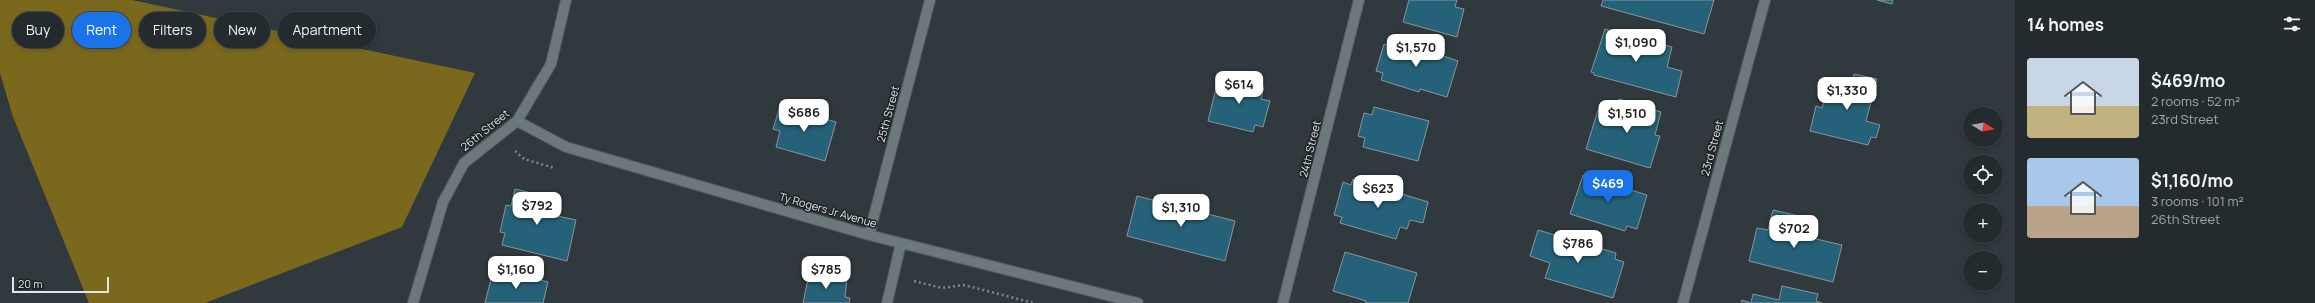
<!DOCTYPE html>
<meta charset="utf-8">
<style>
:root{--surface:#242b2e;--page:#2c3336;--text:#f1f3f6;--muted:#a3a7aa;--line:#41474a;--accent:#1a73e8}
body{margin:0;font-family:Manrope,sans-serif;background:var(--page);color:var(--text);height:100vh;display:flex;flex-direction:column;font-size:15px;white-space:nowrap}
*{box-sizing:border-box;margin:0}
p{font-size:13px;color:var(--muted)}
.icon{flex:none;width:22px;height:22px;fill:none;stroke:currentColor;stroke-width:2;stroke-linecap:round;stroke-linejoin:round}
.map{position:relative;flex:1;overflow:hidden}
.drawer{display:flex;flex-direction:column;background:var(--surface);width:300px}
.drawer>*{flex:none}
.banner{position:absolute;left:12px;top:12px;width:380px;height:36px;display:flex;gap:8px}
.needle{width:26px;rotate:101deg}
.tools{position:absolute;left:1963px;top:107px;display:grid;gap:8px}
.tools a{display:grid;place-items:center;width:40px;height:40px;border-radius:50%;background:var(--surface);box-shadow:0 2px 6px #0003,0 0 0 1px var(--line);font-size:20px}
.scale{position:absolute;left:12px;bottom:10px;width:97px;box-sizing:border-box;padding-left:4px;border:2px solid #e1e7e9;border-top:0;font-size:11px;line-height:14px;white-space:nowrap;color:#e1e7e9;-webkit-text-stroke:3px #1c2022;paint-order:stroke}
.price{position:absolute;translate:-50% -34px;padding:0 9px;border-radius:8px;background:#fff;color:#222;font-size:13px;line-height:26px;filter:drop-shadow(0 1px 2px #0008)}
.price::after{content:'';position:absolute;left:50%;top:24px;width:12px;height:9px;margin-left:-6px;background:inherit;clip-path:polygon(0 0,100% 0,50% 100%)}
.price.current{background:var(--accent);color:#fff}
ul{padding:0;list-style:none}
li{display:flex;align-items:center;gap:12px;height:100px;padding:0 12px}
li span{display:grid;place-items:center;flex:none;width:112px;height:80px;border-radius:4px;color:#555}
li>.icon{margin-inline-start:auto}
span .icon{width:48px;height:48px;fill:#fffc;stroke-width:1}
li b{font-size:17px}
h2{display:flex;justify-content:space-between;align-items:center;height:48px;padding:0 12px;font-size:17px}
.tag{padding:0 14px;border-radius:18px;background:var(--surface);box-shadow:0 2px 6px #0003,0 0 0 1px var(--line);font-size:14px;line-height:36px}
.tag.current{background:var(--accent);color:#fff}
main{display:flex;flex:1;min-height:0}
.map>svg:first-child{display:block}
.forest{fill:#7a691d}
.building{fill:#256279;stroke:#8a959a}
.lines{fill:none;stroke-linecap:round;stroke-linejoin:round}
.minor-casing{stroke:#50585b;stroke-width:12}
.path{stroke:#7f8689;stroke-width:2.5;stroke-dasharray:2 3;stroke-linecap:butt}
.minor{stroke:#6d787d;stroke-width:10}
.labels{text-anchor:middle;stroke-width:3;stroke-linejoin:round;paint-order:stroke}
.street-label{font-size:11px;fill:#e1e7e9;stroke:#1c2022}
</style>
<main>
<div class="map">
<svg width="2015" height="303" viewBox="0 0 2015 303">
<rect width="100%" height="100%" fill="#30393d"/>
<!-- forest -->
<path class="forest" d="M0 0H132L475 73 402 227 205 303H89L13 117 0 73Z"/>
<!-- building -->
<path class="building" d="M1409 0H1457L1455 7 1464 9 1457 37 1403 22Z
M1603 0H1714L1704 34 1601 6Z
M1877 0H1893L1892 4Z
M1605 29 1672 47 1667 67 1682 71 1676 97 1594 75V73L1591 72Z
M1393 39 1458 61 1447 97 1420 89 1419 92 1381 80 1383 73 1376 71 1384 44 1391 47Z
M1854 74 1877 79 1866 121 1880 125 1876 138 1871 137 1868 145 1810 131 1816 106 1822 108 1830 78 1852 84Z
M1219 76 1264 87 1261 99 1270 101 1263 127 1255 125 1253 132 1208 121Z
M1619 99 1661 112 1655 135 1660 136 1650 168 1586 149 1598 110 1614 115Z
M780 106 836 122 825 161 776 147 780 131 773 129Z
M1374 107 1429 121 1418 161 1363 147 1365 138 1358 136 1364 113 1372 115Z
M1583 175 1647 195 1637 229 1627 226 1625 231 1570 214Z
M1353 179 1428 202 1423 223 1410 220 1407 229 1400 227 1396 239 1340 223 1342 217 1334 215 1343 182 1351 185Z
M515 189 556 199 553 215 576 220 567 261 502 245 505 233 500 232 506 205 511 206Z
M1137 196 1235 221 1225 261 1127 236Z
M1773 210 1803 217 1799 235 1842 245 1833 282 1749 261 1757 228 1768 230Z
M1538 230 1616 253 1615 259 1624 262 1613 298 1545 278 1550 263 1530 256Z
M1345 252 1417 273 1408 303H1365L1366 301 1333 291Z
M505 271 548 282 543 303H485L492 275 503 278Z
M814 271 847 279 845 297 850 298 849 303H803L808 279 813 280Z
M1782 286 1818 294 1816 301 1822 303H1741L1742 300 1751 303 1753 294 1779 300Z"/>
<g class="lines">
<!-- minor casing -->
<g class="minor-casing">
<path id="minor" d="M517 121 566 147 869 235 1138 303
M869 235 930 0
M413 303 443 202 464 163 517 121 551 64 566 0
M887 303 901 243
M1283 303 1359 0
M1683 303 1765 0"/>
</g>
<!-- path -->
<path class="path" d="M515 151 524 159 554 168
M914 281 942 288 964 285 1034 303"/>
<!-- minor -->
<use href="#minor" class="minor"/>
</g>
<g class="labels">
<!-- street labels -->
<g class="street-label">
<text transform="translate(888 114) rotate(-75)" y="4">25th Street</text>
<text transform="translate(485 130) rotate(-39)" y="4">26th Street</text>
<text transform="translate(1712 148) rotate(-75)" y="4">23rd Street</text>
<text transform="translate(1310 149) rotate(-76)" y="4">24th Street</text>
<text transform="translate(828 210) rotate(16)" y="4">Ty Rogers Jr Avenue</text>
</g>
</g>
</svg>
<div class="tools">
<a><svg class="needle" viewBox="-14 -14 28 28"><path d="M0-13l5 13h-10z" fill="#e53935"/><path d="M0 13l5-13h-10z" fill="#a3a7aa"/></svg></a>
<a><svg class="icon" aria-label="locate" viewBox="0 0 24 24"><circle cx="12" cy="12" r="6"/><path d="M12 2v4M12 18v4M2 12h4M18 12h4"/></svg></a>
<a>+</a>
<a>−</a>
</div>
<div class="scale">20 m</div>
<b class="price" style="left:1636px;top:63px">$1,090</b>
<b class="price" style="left:1416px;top:68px">$1,570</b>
<b class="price" style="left:1239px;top:105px">$614</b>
<b class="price" style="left:1847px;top:111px">$1,330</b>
<b class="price" style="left:804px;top:133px">$686</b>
<b class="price" style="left:1627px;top:134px">$1,510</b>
<b class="price current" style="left:1608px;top:204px">$469</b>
<b class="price" style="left:1378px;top:209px">$623</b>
<b class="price" style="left:537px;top:226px">$792</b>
<b class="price" style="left:1181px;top:228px">$1,310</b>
<b class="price" style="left:1794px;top:249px">$702</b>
<b class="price" style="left:1578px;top:264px">$786</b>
<b class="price" style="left:516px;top:290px">$1,160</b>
<b class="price" style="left:826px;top:290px">$785</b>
<div class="banner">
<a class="tag">Buy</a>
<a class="tag current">Rent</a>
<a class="tag">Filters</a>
<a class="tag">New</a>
<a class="tag">Apartment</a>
</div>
</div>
<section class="drawer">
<h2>14 homes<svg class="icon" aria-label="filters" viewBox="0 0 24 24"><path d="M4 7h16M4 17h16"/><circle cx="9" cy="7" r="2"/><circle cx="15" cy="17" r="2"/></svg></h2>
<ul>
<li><span style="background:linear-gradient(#c9d6e8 60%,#c2b280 0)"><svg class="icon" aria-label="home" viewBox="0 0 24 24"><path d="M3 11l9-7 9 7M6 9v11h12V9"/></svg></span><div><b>$469/mo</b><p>2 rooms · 52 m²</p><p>23rd Street</p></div></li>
<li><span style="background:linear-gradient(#a9c7e8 60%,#b9a48a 0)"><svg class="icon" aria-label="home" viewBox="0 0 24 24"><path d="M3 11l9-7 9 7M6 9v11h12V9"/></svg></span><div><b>$1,160/mo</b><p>3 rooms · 101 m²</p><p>26th Street</p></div></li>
</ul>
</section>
</main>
